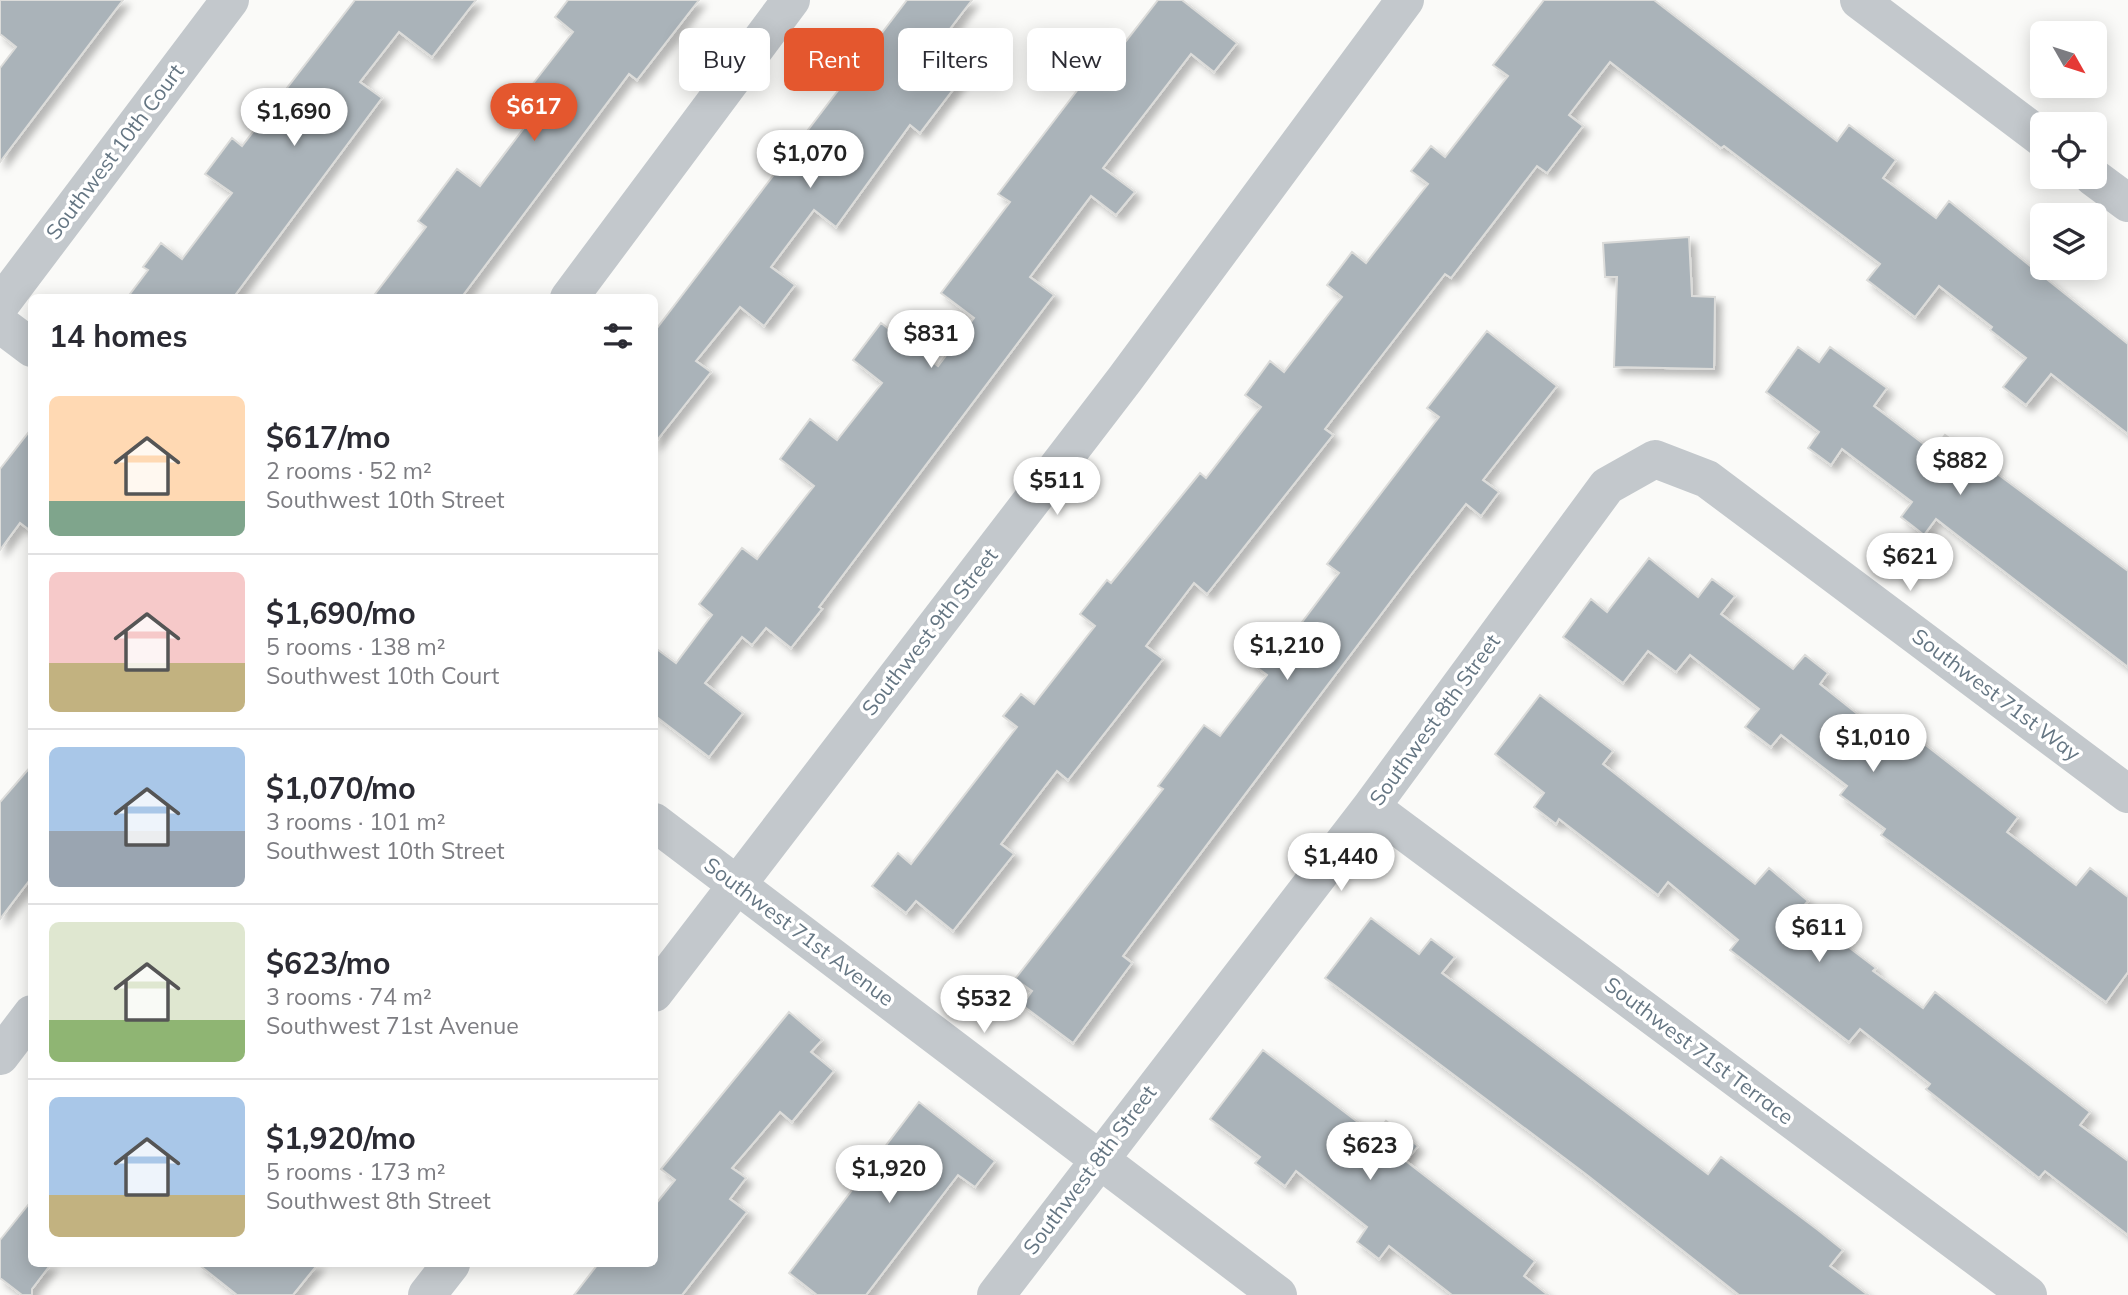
<!DOCTYPE html>
<meta charset="utf-8">
<style>
:root{--surface:#fff;--page:#f7f7f7;--text:#2b2b33;--muted:#7c7c81;--line:#e1e1e2;--accent:#e4572e}
body{margin:0;font-family:Mulish,sans-serif;background:var(--page);color:var(--text);height:100vh;display:flex;flex-direction:column;font-size:26px;white-space:nowrap}
*{box-sizing:border-box;margin:0}
p{font-size:23px;color:var(--muted)}
.icon{flex:none;width:38px;height:38px;fill:none;stroke:currentColor;stroke-width:2;stroke-linecap:round;stroke-linejoin:round}
.map{position:relative;flex:1;overflow:hidden}
.sheet{position:absolute;left:28px;top:294px;width:630px;height:973px;display:flex;flex-direction:column;background:var(--surface);border-radius:10px;box-shadow:0 4px 18px #0003}
.sheet>*{flex:none}
.banner{position:absolute;left:679px;top:28px;width:665px;height:63px;display:flex;gap:14px}
.needle{width:46px;rotate:129deg}
.buttons{position:absolute;left:2030px;top:21px;display:grid;gap:14px}
.buttons a{display:grid;place-items:center;width:77px;height:77px;border-radius:10px;background:var(--surface);box-shadow:0 4px 18px #0003;font-size:35px}
.price{position:absolute;translate:-50% -60px;padding:0 16px;border-radius:24px;background:#fff;color:#222;font-size:23px;line-height:46px;filter:drop-shadow(0 2px 4px #0008)}
.price::after{content:'';position:absolute;left:50%;top:42px;width:21px;height:16px;margin-left:-10px;background:inherit;clip-path:polygon(0 0,100% 0,50% 100%)}
.price.current{background:var(--accent);color:#fff}
ul{padding:0;list-style:none}
li{display:flex;align-items:center;gap:21px;height:175px;padding:0 21px}
li+li{border-top:2px solid var(--line)}
li span{display:grid;place-items:center;flex:none;width:196px;height:140px;border-radius:10px;color:#555}
li>.icon{margin-inline-start:auto}
span .icon{width:84px;height:84px;fill:#fffc;stroke-width:1}
li b{font-size:30px}
h2{display:flex;justify-content:space-between;align-items:center;height:84px;padding:0 21px;font-size:30px}
.chip{padding:0 24px;border-radius:10px;background:var(--surface);box-shadow:0 4px 18px #0003;font-size:24px;line-height:63px}
.chip.current{background:var(--accent);color:#fff}
.map>svg:first-child{display:block}
.building{fill:#aab3b9;stroke:#dcdcda;stroke-width:2;filter:url(#shadow)}
.lines{fill:none;stroke-linecap:round;stroke-linejoin:round}
.minor{stroke:#c3c8cc;stroke-width:38}
.tertiary{stroke:#c3c8cc;stroke-width:38}
.labels{text-anchor:middle;stroke-width:7;stroke-linejoin:round;paint-order:stroke}
.street-label{font-size:21px;fill:#657683;stroke:#fff}
</style>
<div class="map">
<svg width="2128" height="1295" viewBox="0 0 2128 1295">
<defs>
<filter id="shadow"><feDropShadow dx="6" dy="6" stdDeviation="3.5" flood-color="#0004"/></filter>
</defs>
<rect width="100%" height="100%" fill="#fafaf8"/>
<!-- building -->
<path class="building" d="M0 0H123L0 162V68L16 47 0 34Z
M355 0H476L432 57 399 32 360 82 382 98 233 298H127L148 270 143 267 161 243 182 259 232 193 205 174 232 138 242 146Z
M568 0H699L637 80 629 74 461 298H372L426 227 418 221 457 169 480 186 527 124 511 112 573 32 555 17Z
M907 0H972L940 42 971 66 920 133 910 125 836 227 814 210 771 267 795 285 764 326 740 307 696 361 711 372 654 444V332Z
M1158 0H1182L1237 43 1214 72 1191 54 1103 168 1135 192 1116 215 1091 196 1030 277 1054 295 819 607 822 609 791 648 766 628 752 645 742 637 705 683 743 713 709 757 654 715V647L676 663 712 615 699 604 742 548 757 559 814 486 780 459 810 419 837 440 882 383 853 360 881 323 938 366 974 318 941 293 1010 202 998 194 1079 88 1056 70 1075 45 1105 68Z
M1544 0H1654L1837 141 1849 125 1896 160 1883 178 1936 218 1949 201 2128 344V434L2051 374 2026 405 2003 387 2026 358 1990 330 1992 327 1939 286 1915 317 1867 280 1880 264 1724 146 1721 148 1610 62 1569 115 1583 126 1547 173 1537 166 1451 278 1445 274 1325 429 1333 435 1207 594 1194 583 1146 646 1163 659 1068 780 1057 771 1001 844 1014 854 953 931 916 901 906 913 872 886 898 853 911 864 1017 727 1003 716 1021 694 1034 704 1095 626 1080 614 1107 580 1111 583 1200 473 1206 478 1261 407 1245 395 1270 361 1284 372 1342 297 1327 285 1352 252 1366 263 1428 184 1411 171 1431 146 1445 157 1508 76 1493 65Z
M1689 237 1692 296 1715 297 1714 369 1614 367 1617 277H1605L1603 243Z
M1487 331 1557 386 1483 480 1499 492 1481 516 1466 504 1410 576 1123 956 1132 963 1073 1043 1022 1005 1032 991 1015 979 1163 789 1158 786 1204 725 1220 736 1267 675 1251 663 1278 629 1290 638 1339 573 1327 564 1439 417 1427 408Z
M1798 347 1819 362 1830 347 1887 388 1874 406 1933 451 1945 435 2128 571V667L1936 519 1924 535 1901 517 1912 502 1842 449 1831 465 1808 448 1819 432 1766 392Z
M32 428V532L20 523 0 550V469Z
M1649 558 1698 597 1712 579 1735 596 1721 614 1793 669 1805 655 1828 673 1820 684 1889 739 1900 725 2018 817 2007 832 2076 885 2090 868 2128 897V972L2106 1002 1881 835 1885 829 1840 795 1847 786 1781 735 1771 747 1745 727 1759 709 1690 655 1676 672 1648 651 1623 683 1563 637 1591 599 1607 612Z
M1540 695 1613 751 1603 764 1755 884 1769 868 1808 901 1800 910 1876 968 1873 971 1923 1008 1935 992 2090 1112 2080 1125 2128 1161V1235L2045 1171 2039 1178 1926 1089 1930 1084 1860 1029 1849 1042 1730 950 1738 940 1668 882 1658 895 1559 819 1556 824 1534 807 1544 793 1495 754Z
M32 765V877L0 919V802Z
M1371 918 1419 954 1431 939 1455 957 1442 973 1708 1174 1721 1157 1818 1230 1843 1250 1830 1266 1868 1295H1739L1587 1175 1325 978Z
M789 1012 822 1040 811 1052 834 1071 792 1122 780 1112 732 1168 746 1178 730 1199 747 1212 682 1295H574L598 1264H654V1206L675 1180 661 1169Z
M1263 1050 1375 1135 1386 1121 1418 1146 1406 1161 1535 1261 1524 1276 1548 1295H1452L1389 1246 1379 1259 1357 1242 1367 1227 1296 1171 1285 1186 1255 1163 1260 1157 1210 1119Z
M919 1102 995 1161 975 1187 958 1175 866 1295H817L789 1273Z
M32 1200V1264H51L32 1289V1295H22L0 1278V1240Z
M198 1264H318L293 1295H237Z"/>
<g class="lines">
<!-- minor -->
<path class="minor" d="M569 298 791 0
M0 305 230 0
M0 324 32 348
M1371 807 2028 1295
M654 822 1278 1295
M654 993 1125 379 1405 0
M0 1056 32 1014
M427 1295 451 1264
M996 1295 1371 807 1607 486 1655 459 1707 479 2128 794"/>
<!-- tertiary -->
<path class="tertiary" d="M1859 0 2042 138
M2093 177 2128 203"/>
</g>
<g class="labels">
<!-- street labels -->
<g class="street-label">
<text transform="translate(115 152) rotate(-53)" y="7">Southwest 10th Court</text>
<text transform="translate(930 632) rotate(-52)" y="7">Southwest 9th Street</text>
<text transform="translate(1996 695) rotate(37)" y="7">Southwest 71st Way</text>
<text transform="translate(1435 720) rotate(-54)" y="7">Southwest 8th Street</text>
<text transform="translate(799 932) rotate(37)" y="7">Southwest 71st Avenue</text>
<text transform="translate(1699 1051) rotate(37)" y="7">Southwest 71st Terrace</text>
<text transform="translate(1090 1170) rotate(-53)" y="7">Southwest 8th Street</text>
</g>
</g>
</svg>
<div class="buttons">
<a><svg class="needle" viewBox="-14 -14 28 28"><path d="M0-13l5 13h-10z" fill="#e53935"/><path d="M0 13l5-13h-10z" fill="#7c7c81"/></svg></a>
<a><svg class="icon" aria-label="locate" viewBox="0 0 24 24"><circle cx="12" cy="12" r="6"/><path d="M12 2v4M12 18v4M2 12h4M18 12h4"/></svg></a>
<a><svg class="icon" aria-label="layers" viewBox="0 0 24 24"><path d="M12 4l9 5-9 5-9-5zM3 14l9 5 9-5"/></svg></a>
</div>
<b class="price current" style="left:534px;top:143px">$617</b>
<b class="price" style="left:294px;top:148px">$1,690</b>
<b class="price" style="left:810px;top:190px">$1,070</b>
<b class="price" style="left:931px;top:370px">$831</b>
<b class="price" style="left:1960px;top:497px">$882</b>
<b class="price" style="left:1057px;top:517px">$511</b>
<b class="price" style="left:1910px;top:593px">$621</b>
<b class="price" style="left:1287px;top:682px">$1,210</b>
<b class="price" style="left:1873px;top:774px">$1,010</b>
<b class="price" style="left:1341px;top:893px">$1,440</b>
<b class="price" style="left:1819px;top:964px">$611</b>
<b class="price" style="left:984px;top:1035px">$532</b>
<b class="price" style="left:1370px;top:1182px">$623</b>
<b class="price" style="left:889px;top:1205px">$1,920</b>
<div class="banner">
<a class="chip">Buy</a>
<a class="chip current">Rent</a>
<a class="chip">Filters</a>
<a class="chip">New</a>
</div>
<section class="sheet">
<h2>14 homes<svg class="icon" aria-label="filters" viewBox="0 0 24 24"><path d="M4 7h16M4 17h16"/><circle cx="9" cy="7" r="2"/><circle cx="15" cy="17" r="2"/></svg></h2>
<ul>
<li><span style="background:linear-gradient(#ffd9b3 75%,#7fa58c 0)"><svg class="icon" aria-label="home" viewBox="0 0 24 24"><path d="M3 11l9-7 9 7M6 9v11h12V9"/></svg></span><div><b>$617/mo</b><p>2 rooms · 52 m²</p><p>Southwest 10th Street</p></div></li>
<li><span style="background:linear-gradient(#f6c9c9 65%,#c2b280 0)"><svg class="icon" aria-label="home" viewBox="0 0 24 24"><path d="M3 11l9-7 9 7M6 9v11h12V9"/></svg></span><div><b>$1,690/mo</b><p>5 rooms · 138 m²</p><p>Southwest 10th Court</p></div></li>
<li><span style="background:linear-gradient(#a9c7e8 60%,#9aa5b1 0)"><svg class="icon" aria-label="home" viewBox="0 0 24 24"><path d="M3 11l9-7 9 7M6 9v11h12V9"/></svg></span><div><b>$1,070/mo</b><p>3 rooms · 101 m²</p><p>Southwest 10th Street</p></div></li>
<li><span style="background:linear-gradient(#dfe7d0 70%,#8fb573 0)"><svg class="icon" aria-label="home" viewBox="0 0 24 24"><path d="M3 11l9-7 9 7M6 9v11h12V9"/></svg></span><div><b>$623/mo</b><p>3 rooms · 74 m²</p><p>Southwest 71st Avenue</p></div></li>
<li><span style="background:linear-gradient(#a9c7e8 70%,#c2b280 0)"><svg class="icon" aria-label="home" viewBox="0 0 24 24"><path d="M3 11l9-7 9 7M6 9v11h12V9"/></svg></span><div><b>$1,920/mo</b><p>5 rooms · 173 m²</p><p>Southwest 8th Street</p></div></li>
</ul>
</section>
</div>
